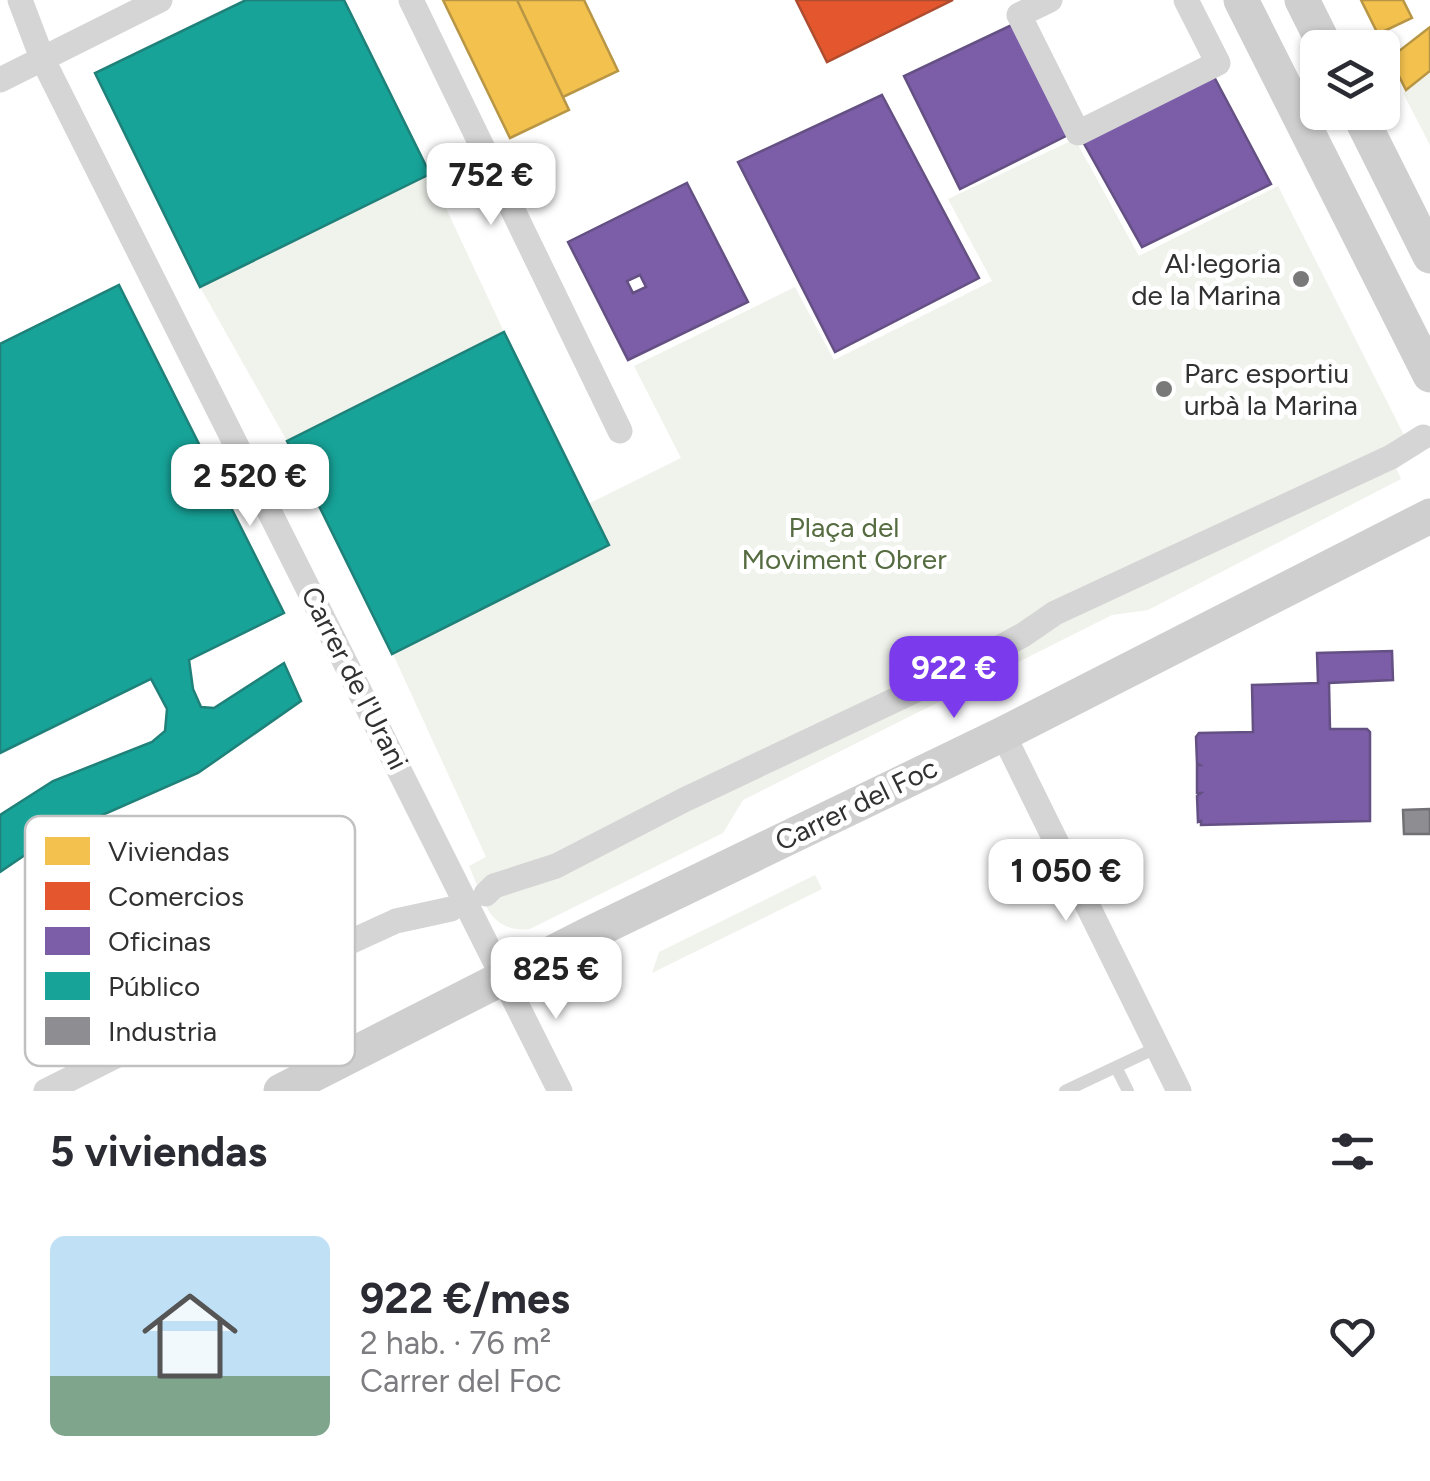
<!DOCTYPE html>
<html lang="es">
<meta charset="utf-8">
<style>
:root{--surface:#fff;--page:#f7f7f7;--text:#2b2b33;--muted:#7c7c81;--accent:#7c3aed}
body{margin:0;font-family:Figtree,sans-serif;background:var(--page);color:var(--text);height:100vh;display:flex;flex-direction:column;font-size:38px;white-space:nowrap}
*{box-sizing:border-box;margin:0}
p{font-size:32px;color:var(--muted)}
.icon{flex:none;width:55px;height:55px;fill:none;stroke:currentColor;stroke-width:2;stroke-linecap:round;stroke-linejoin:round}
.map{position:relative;height:1091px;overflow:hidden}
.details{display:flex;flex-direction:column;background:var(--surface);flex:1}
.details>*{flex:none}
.buttons{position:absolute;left:1300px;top:30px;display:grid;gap:20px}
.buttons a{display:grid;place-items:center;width:100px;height:100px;border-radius:15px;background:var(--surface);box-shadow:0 2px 8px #0004;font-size:50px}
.price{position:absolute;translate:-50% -85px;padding:0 22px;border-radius:20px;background:#fff;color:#222;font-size:32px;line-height:65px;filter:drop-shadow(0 2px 5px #0008)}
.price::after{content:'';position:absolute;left:50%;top:60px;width:30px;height:22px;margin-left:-15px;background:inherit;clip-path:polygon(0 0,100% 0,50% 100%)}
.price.current{background:var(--accent);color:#fff}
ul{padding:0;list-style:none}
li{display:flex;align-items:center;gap:30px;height:250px;padding:0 50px}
li span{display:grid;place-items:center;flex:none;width:280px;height:200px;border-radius:15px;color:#555}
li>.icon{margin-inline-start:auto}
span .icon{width:120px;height:120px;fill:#fffc;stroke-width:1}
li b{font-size:42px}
h2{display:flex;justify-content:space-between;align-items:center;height:120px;padding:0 50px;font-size:42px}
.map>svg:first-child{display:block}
.green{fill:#f0f3ec}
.homes{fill:#f2c14e;stroke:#b89645;stroke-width:2.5}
.shops{fill:#e4572e;stroke:#ae4c2f;stroke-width:2.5}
.offices{fill:#7b5ea7;stroke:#655084;stroke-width:2.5;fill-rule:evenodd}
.public{fill:#17a398;stroke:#1f8179;stroke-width:2.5}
.industry{fill:#8d8d92;stroke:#717175;stroke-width:2.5}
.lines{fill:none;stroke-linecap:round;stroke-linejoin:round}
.lane{stroke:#d5d5d5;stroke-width:12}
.street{stroke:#d5d5d5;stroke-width:25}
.secondary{stroke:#cfcfcf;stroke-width:35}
.poi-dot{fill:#797979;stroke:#fff;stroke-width:4}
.labels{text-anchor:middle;stroke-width:10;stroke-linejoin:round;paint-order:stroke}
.poi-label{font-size:28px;fill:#313131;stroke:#fff;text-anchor:end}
.park-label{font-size:28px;fill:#556b40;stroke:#fff}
.street-label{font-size:28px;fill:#313131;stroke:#fff}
.key{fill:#fff;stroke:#c1c1c1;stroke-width:2.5}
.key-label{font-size:28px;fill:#313131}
</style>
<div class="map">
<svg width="1430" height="1091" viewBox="0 0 1430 1091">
<rect width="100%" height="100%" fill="#fff"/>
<!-- green -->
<path class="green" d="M1430 73V145L1403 93Z
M1075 139 1139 256 1278 186 1406 439 1388 450 1401 479 1148 610 1112 615 743 800 723 833 530 929C487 933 484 899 469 866L486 857 392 652 609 545 590 503 681 458 634 366 795 287 834 360 992 281 948 199Z
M430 174 504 332 287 441 200 287Z
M815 875 822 889 652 973 659 952Z"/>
<!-- homes -->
<path class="homes" d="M443 0H517L569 110 510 138Z
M517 0H584L618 71 563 97Z
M1361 0H1403L1412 18 1378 34Z
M1430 27V71L1406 90 1390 58Z"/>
<!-- shops -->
<path class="shops" d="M796 0H953L827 62Z"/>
<!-- offices -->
<path class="offices" d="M1016 23 1070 134 960 189 904 76Z
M1211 71 1271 184 1142 247 1082 140Z
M882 95 979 278 835 352 738 162Z
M687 183 748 302 628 360 568 242ZM640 275 646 287 633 293 627 281Z
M1392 651 1393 680 1329 683 1330 729H1367L1370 732V821L1201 825V821L1198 822 1197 796 1201 793H1197V765H1200L1197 763 1196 737 1199 733 1253 732 1252 685 1318 683 1317 653Z"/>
<!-- public -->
<path class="public" d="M246 0H344L430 174 200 287 95 73Z
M119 285 284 613 189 660 193 689 201 707 214 708 284 663 301 701 198 773 50 838 0 872V815L53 781 152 742 165 731 167 709 151 679 0 753V344Z
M504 332 609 545 392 654 287 441Z"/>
<!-- industry -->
<path class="industry" d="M1430 809V834H1404L1403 810Z"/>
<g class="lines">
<!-- lane -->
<path class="lane" d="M1116 1067 1128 1091
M1065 1091 1158 1047"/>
<!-- street -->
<path class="street" d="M20 0 42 58 560 1091
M411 0 620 431
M1050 0 1019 15 1078 133 1218 63 1186 0
M0 80 160 0
M1003 734 1179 1091
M486 894 494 886 556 866 684 800 952 673 1023 635 1055 613 1391 457 1423 437
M46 1091 267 980 396 921 451 909"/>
<!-- secondary -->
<path class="secondary" d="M1241 0 1430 375
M1302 0 1326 48
M1358 112 1430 256
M281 1091 589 934 1003 734 1430 516"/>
</g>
<!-- markers -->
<g class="poi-dot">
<circle cx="1301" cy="279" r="10"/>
<circle cx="1164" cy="389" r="10"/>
</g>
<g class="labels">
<!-- poi labels -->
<g class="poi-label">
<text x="1281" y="273">Al·legoria<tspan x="1281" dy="32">de la Marina</tspan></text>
<text x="1184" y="383" text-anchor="start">Parc esportiu<tspan x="1184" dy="32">urbà la Marina</tspan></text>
</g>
<!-- park labels -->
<g class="park-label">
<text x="844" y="537">Plaça del<tspan x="844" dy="32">Moviment Obrer</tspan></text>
</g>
<!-- street labels -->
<g class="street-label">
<text transform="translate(355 678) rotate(63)" y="10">Carrer de l'Urani</text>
<text transform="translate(856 804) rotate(-26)" y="10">Carrer del Foc</text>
</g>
</g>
<!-- legend -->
<rect x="25" y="816" width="330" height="250" rx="15" class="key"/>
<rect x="45" y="837" width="45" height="28" fill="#f2c14e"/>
<rect x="45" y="882" width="45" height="28" fill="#e4572e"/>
<rect x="45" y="927" width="45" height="28" fill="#7b5ea7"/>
<rect x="45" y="972" width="45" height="28" fill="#17a398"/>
<rect x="45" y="1017" width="45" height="28" fill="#8d8d92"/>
<g class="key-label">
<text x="108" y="861">Viviendas</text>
<text x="108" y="906">Comercios</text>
<text x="108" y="951">Oficinas</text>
<text x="108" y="996">Público</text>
<text x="108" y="1041">Industria</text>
</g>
</svg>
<div class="buttons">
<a><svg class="icon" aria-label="layers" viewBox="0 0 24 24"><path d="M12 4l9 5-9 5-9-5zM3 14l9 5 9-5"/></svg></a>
</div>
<b class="price" style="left:491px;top:228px">752 €</b>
<b class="price" style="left:250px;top:529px">2 520 €</b>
<b class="price current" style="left:954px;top:721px">922 €</b>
<b class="price" style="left:1066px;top:924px">1 050 €</b>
<b class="price" style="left:556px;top:1022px">825 €</b>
</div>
<section class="details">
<h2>5 viviendas<svg class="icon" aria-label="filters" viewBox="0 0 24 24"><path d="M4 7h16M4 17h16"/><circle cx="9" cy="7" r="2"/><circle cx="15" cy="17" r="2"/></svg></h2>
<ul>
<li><span style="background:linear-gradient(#bfe0f5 70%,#7fa58c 0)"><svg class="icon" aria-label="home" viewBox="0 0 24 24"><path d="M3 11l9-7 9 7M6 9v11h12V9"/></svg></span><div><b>922 €/mes</b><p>2 hab. · 76 m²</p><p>Carrer del Foc</p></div><svg class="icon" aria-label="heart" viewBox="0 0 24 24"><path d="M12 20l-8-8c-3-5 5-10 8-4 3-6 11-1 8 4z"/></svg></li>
</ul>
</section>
